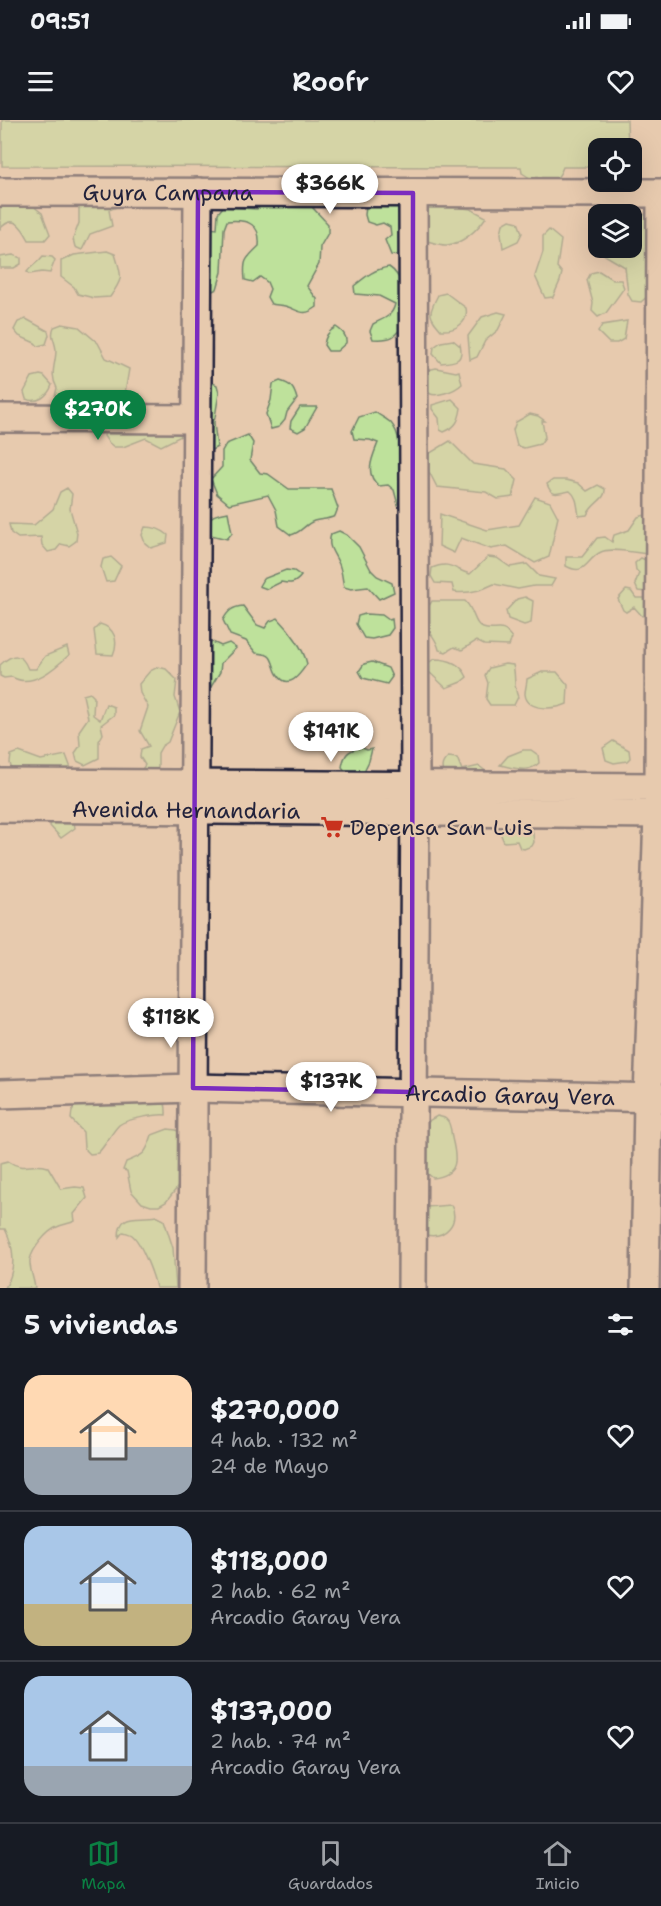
<!DOCTYPE html>
<html lang="es">
<meta charset="utf-8">
<style>
:root{--surface:#171b24;--page:#242831;--text:#f1f3f6;--muted:#9ea1a6;--line:#363941;--accent:#0b8043}
body{margin:0;font-family:"Shantell Sans",sans-serif;background:var(--page);color:var(--text);height:100vh;display:flex;flex-direction:column;font-size:22px;white-space:nowrap}
*{box-sizing:border-box;margin:0}
p{font-size:20px;color:var(--muted)}
.icon{flex:none;width:33px;height:33px;fill:none;stroke:currentColor;stroke-width:2;stroke-linecap:round;stroke-linejoin:round}
.map{position:relative;height:1168px;overflow:hidden}
.side{display:flex;flex-direction:column;background:var(--surface);flex:1}
.side>*{flex:none}
.buttons{position:absolute;left:588px;top:18px;display:grid;gap:12px}
.buttons a{display:grid;place-items:center;width:54px;height:54px;border-radius:12px;background:var(--surface);box-shadow:0 6px 24px #0002;font-size:30px}
.price{position:absolute;translate:-50% -51px;padding:0 14px;border-radius:21px;background:#fff;color:#222;font-size:20px;line-height:39px;filter:drop-shadow(0 2px 3px #0008)}
.price::after{content:'';position:absolute;left:50%;top:36px;width:18px;height:14px;margin-left:-9px;background:inherit;clip-path:polygon(0 0,100% 0,50% 100%)}
.price.current{background:var(--accent);color:#fff}
ul{padding:0;list-style:none}
li{display:flex;align-items:center;gap:18px;height:150px;padding:0 24px}
li+li{border-top:2px solid var(--line)}
li span{display:grid;place-items:center;flex:none;width:168px;height:120px;border-radius:18px;color:#555}
li>.icon{margin-inline-start:auto}
span .icon{width:72px;height:72px;fill:#fffc;stroke-width:1}
li b{font-size:26px}
h2{display:flex;justify-content:space-between;align-items:center;height:72px;padding:0 24px;font-size:26px}
.status{display:flex;justify-content:space-between;align-items:center;height:42px;padding:0 30px;background:var(--surface);direction:ltr}
.status svg{height:16px;fill:currentColor}
header{display:flex;justify-content:space-between;align-items:center;height:78px;padding:0 24px;background:var(--surface);font-size:27px;font-weight:600}
.tabs{display:flex;justify-content:space-around;align-items:center;height:84px;border-top:2px solid var(--line);background:var(--surface);font-size:16px;color:var(--muted)}
.tabs a{display:grid;justify-items:center;gap:3px}
.tabs .current{color:var(--accent)}
.map>svg:first-child{display:block}
.green{fill:#bee19b;stroke:#70826b;stroke-width:1.5}
.lines{fill:none;stroke-linecap:round;stroke-linejoin:round}
.minor-casing{stroke:#22223b;stroke-width:32}
.minor{stroke:#e7caae;stroke-width:27}
.marked{fill:none;stroke:#7b2cbf;stroke-width:4.5;stroke-linejoin:round}
.labels{text-anchor:middle;stroke-width:4.5;stroke-linejoin:round;paint-order:stroke}
.street-label{font-size:22px;fill:#22223b;stroke:#e7caae}
.poi-label{font-size:22px;fill:#22223b;stroke:#e7caae;text-anchor:start}
</style>
<div class="status"><b>09:51</b><svg viewBox="0 0 49 12"><path d="M0 12V9h3v3zM5 12V6h3v6zM10 12V3h3v9zM15 12V0h3v12zM26 1h20v11H26zM47 4h2v5h-2z"/></svg></div>
<header><svg class="icon" aria-label="menu" viewBox="0 0 24 24"><path d="M4 6h16M4 12h16M4 18h16"/></svg>Roofr<svg class="icon" aria-label="heart" viewBox="0 0 24 24"><path d="M12 20l-8-8c-3-5 5-10 8-4 3-6 11-1 8 4z"/></svg></header>
<div class="map">
<svg width="661" height="1168" viewBox="0 0 661 1168">
<rect width="100%" height="100%" fill="#e7caae"/>
<filter id="ink" filterUnits="userSpaceOnUse"><feTurbulence type="fractalNoise" baseFrequency=".0167" numOctaves="2"/><feDisplacementMap in="SourceGraphic" scale="12" xChannelSelector="R" yChannelSelector="G"/><feConvolveMatrix kernelMatrix="1 2 1 2 8 2 1 2 1" color-interpolation-filters="sRGB"/></filter>
<g filter="url(#ink)">
<!-- green -->
<path class="green" d="M2 0H627L628 28H598V47H563C555 70 538 64 522 53L521 47 2 46Z
M122 75 117 87 109 90 112 106 90 114 82 130 75 127 73 119 79 103V87L86 82Z
M380 78 403 86 406 132 399 136 391 135 385 120 391 115 390 107 383 103 376 105 367 102 365 95 366 86Z
M287 80 311 86 328 104V113L320 127 319 144 307 166 317 179V187C302 198 300 190 285 186 281 185 275 185 271 184L267 177 270 169 267 162 260 157 253 162 245 160C243 141 245 139 259 126 261 104 248 99 227 101L224 109 222 152 217 169 202 176 201 107 217 109 218 93 223 87 257 89 271 81Z
M29 83 42 93 50 114 45 120H29C22 107 14 93 0 109V88L12 84Z
M430 84 471 89 486 97C478 109 463 124 447 125 440 126 430 121 423 120L415 91Z
M631 90 642 93 643 96 648 91 655 136 647 138 652 157 650 174 641 182 632 181 628 174 625 147 603 134 601 128H632V94L629 93Z
M510 100 518 102 522 113 518 121 503 128 501 113 503 104Z
M549 110 561 120 557 147 562 153 560 161 553 177 545 178 535 156 543 132V116Z
M107 131 115 134C122 157 124 157 110 177L94 178 78 174 74 167 61 157V141L74 135Z
M13 135 21 138V144L14 148H0V137Z
M43 136 52 137 55 140 50 153 42 152 30 154 27 152C32 145 38 143 43 136Z
M389 147C406 158 403 183 406 201 394 218 393 220 373 219L370 211 373 204C384 198 392 197 395 184L379 176 355 174 354 166C365 157 374 149 389 147Z
M599 151 613 160H621L624 168 606 193 598 197 592 191 593 183 587 160 591 153Z
M446 173 466 188C469 203 455 211 441 210 428 195 428 194 438 175Z
M498 192 506 194 498 210 485 221 477 237 470 240 468 216 482 197Z
M26 199 48 211 49 215 46 224 38 226 35 223 19 216 14 210 18 202Z
M627 201 624 219 617 223H609L598 212 602 205Z
M62 204 79 207 98 223 106 238 129 249 125 273 110 280H102L87 273 63 278 55 276 57 268C49 254 56 244 56 230 55 220 50 216 54 207Z
M336 207C342 211 347 215 346 223L337 231H328L324 225C325 217 328 211 336 207Z
M453 220 459 225 460 224C464 241 456 242 441 243L433 234 434 227 441 222Z
M436 248 456 252 459 251 462 264C457 269 452 271 445 273 431 277 427 275 423 261L428 250Z
M40 255 44 256 52 265C48 276 38 284 26 279L24 272 32 257Z
M209 261 217 265 219 273 214 303 217 327 210 331Z
M280 261C291 264 294 268 297 279L287 292 285 300 279 307 271 309 266 294 271 280 273 264Z
M452 279 461 288C459 301 456 307 444 312L440 310 439 298 432 289V285Z
M300 287H317L305 308 298 312 290 308 291 301Z
M375 292C380 296 387 299 391 303 403 317 399 340 400 357L406 362 405 388 398 385 394 370 388 365 379 366C364 354 372 338 378 323L370 320 354 319 352 311 359 297Z
M530 294 538 296 545 301H542L545 317 540 324 524 328 517 326 513 310 516 302Z
M108 300 186 308 183 315 161 326 146 318 123 327H114L108 322 104 316Z
M248 315 253 323 250 340 260 353 268 354 289 369H331L338 388 335 396C327 400 321 399 314 401 305 404 301 413 291 415L279 406 276 390 268 375 229 384 217 374 211 359 222 347V331L226 324Z
M450 321 473 344 506 349 517 360 513 377 498 379 486 372 437 367 422 338Z
M553 360H566L578 363 587 371 598 365 605 369C606 380 593 382 587 395L579 396C577 387 578 377 570 371 558 373 552 378 547 364Z
M67 368 72 374 70 389 77 413 76 421 69 426 61 424 56 430 48 432 42 425 41 417 18 418 11 413 9 404 34 405 53 389 60 372Z
M535 377 550 382 558 397 549 437 535 443 507 426 491 429 461 418 454 433 439 426 440 394 487 410 519 405Z
M228 392 232 413 227 419 211 415 206 408C208 395 216 394 228 392Z
M645 395 650 400 648 434C636 433 610 427 601 432 586 439 586 457 566 446V437H582L597 418 605 417 612 422 614 415 629 410 638 397Z
M145 407C155 407 161 409 168 415L167 423 151 428 145 423 142 415Z
M339 411 347 415 359 427 371 450 377 456 392 463 394 472 379 479 368 467 351 469 344 467C342 459 342 449 338 442 333 431 327 427 331 414Z
M111 437 121 446 114 461 106 462 101 447 103 439Z
M488 437 497 438 510 447 527 444 539 456 555 459 551 466H534L518 469 494 464C482 470 467 474 454 472L452 464 435 463 431 456 432 448C451 440 454 450 470 454Z
M641 438 652 443 647 472 638 471 635 464 639 453 636 450 635 443Z
M286 450 294 451 301 456C295 464 290 464 281 462L267 469 259 466 263 459Z
M626 470 631 471 636 478H648L650 494 642 496 634 487 626 492 623 490 618 479Z
M525 477 533 481 531 503 524 505 508 499 506 491 517 479Z
M432 481H465C474 489 474 505 483 508 496 513 501 502 512 518L509 526 484 525 476 521 462 530 454 527 446 532 439 530C437 516 422 509 425 494 426 490 430 485 432 481Z
M243 486 257 505 265 508 270 501 278 498C289 509 304 529 307 544 300 554 289 571 278 555 274 550 274 542 270 537 266 533 261 534 256 533L246 521 230 515 223 500C228 491 232 487 243 486Z
M365 494 382 495 389 500 392 499 393 508 388 515 372 519 364 518 356 504 358 496Z
M100 504C115 508 119 521 113 535L97 534 94 510Z
M206 519 221 526 229 523 236 528 221 543 220 552 211 567 204 563Z
M67 527 69 535C55 548 32 569 12 557L4 558 0 556V545C12 534 21 531 28 549H36L45 536Z
M434 539C449 539 461 543 467 557L461 562 446 568 428 551 427 544Z
M372 542 388 548 392 557 387 564 363 558 359 551 364 544Z
M505 544 513 545C516 556 513 566 518 577L514 585H490L486 579 488 563 485 555 489 548Z
M158 547 166 549 177 560 175 577 180 592 168 622 162 626 158 633V650L170 654 136 658 145 645 140 637 141 629 149 626 140 611 148 587 140 573 139 564 150 551Z
M542 552H557L568 565 567 584C555 589 527 592 525 574 525 569 527 564 527 559Z
M90 573 94 577 93 595 100 600 106 584 114 587V595L101 605 103 614 99 621V638L85 645 77 641 75 633 80 626 79 611 88 598 83 575Z
M613 621 629 630 630 638 627 641 614 643 606 640 603 628Z
M360 627 367 630 372 629 369 641 363 653H347L342 647C344 634 348 631 360 627Z
M523 630H531L538 635 539 643C528 654 514 648 500 645L508 636Z
M19 632 41 640 66 635 72 651 80 655 104 649 120 653 72 692 75 708 61 718 50 706 54 690 12 651 10 643 11 635Z
M448 637 457 638 462 650 479 646 496 659 443 654C441 646 442 643 448 637Z
M501 703 532 706 534 722 532 726 524 729 520 728 517 721 504 722 501 715Z
M109 955C135 955 168 963 166 995 157 994 126 999 119 1005 111 1013 106 1025 98 1033L90 1034 84 1028 83 1012 71 999C71 981 92 961 109 955Z
M437 996C440 997 444 997 446 999 451 1003 451 1012 452 1018 457 1038 460 1055 433 1058L427 1053 422 1045 425 1007 430 1000Z
M168 1009 176 1010 183 1016 181 1060 177 1068 166 1082 159 1086H151L142 1083 131 1071 127 1051 123 1050 126 1042C144 1035 146 1034 152 1015Z
M8 1041C24 1052 31 1042 48 1047L61 1069 75 1067 84 1068 87 1078 74 1094 75 1101C69 1104 63 1104 57 1107 47 1111 32 1129 30 1140 29 1148 34 1159 35 1168H5C16 1150 15 1128 5 1109H0V1043Z
M451 1085C460 1103 445 1119 426 1115L421 1099 426 1087Z
M156 1096 164 1100 173 1128 176 1168H156C154 1156 141 1122 132 1115 131 1114 124 1112 123 1112L119 1117C119 1090 139 1100 156 1096Z"/>
<g class="lines">
<!-- minor casing -->
<g class="minor-casing">
<g id="minor">
<path id="s1" d="M0 72 661 73"/>
<path d="M0 298 196 299"/>
<path d="M0 663 661 667"/>
<path id="s2" d="M0 688 661 694"/>
<path id="s3" d="M0 974 193 968 661 978"/>
<path d="M192 1168 198 72"/>
<path d="M412 1168 415 666 413 73"/>
<path d="M645 1168 648 978 659 667 661 79"/>
</g>
</g>
<!-- minor -->
<use href="#minor" class="minor"/>
</g>
</g>
<!-- marked area -->
<path d="M0 0H661V1168H0ZM198 72 413 73 412 972 193 968Z" fill="#e7caae" fill-opacity=".55" fill-rule="evenodd"/>
<path class="marked" d="M198 72 413 73 412 972 193 968Z"/>
<!-- icons -->
<defs>
<g id="supermarket-bare" transform="scale(1.8)"><path d="M-6-5.5h2.5l.6 2H6L4.5 2H-2.5L-4.4-4H-6ZM-1.5 3.2a1.3 1.3 0 1 0 .1 0ZM3 3.2a1.3 1.3 0 1 0 .1 0Z" fill="#c8321e" stroke="#e7caae" stroke-width="2.5" paint-order="stroke"/></g>
</defs>
<g fill-rule="evenodd">
<use href="#supermarket-bare" x="332" y="707"/>
</g>
<g class="labels">
<!-- street labels -->
<g class="street-label">
<text dy="8" stroke="none"><textPath href="#s1" startOffset="168">Guyra Campana</textPath></text>
<text dy="8" stroke="none"><textPath href="#s2" startOffset="186">Avenida Hernandaria</textPath></text>
<text dy="8" stroke="none"><textPath href="#s3" startOffset="510">Arcadio Garay Vera</textPath></text>
</g>
<!-- poi labels -->
<g class="poi-label">
<text x="350" y="715">Depensa San Luis</text>
</g>
</g>
</svg>
<div class="buttons">
<a><svg class="icon" aria-label="locate" viewBox="0 0 24 24"><circle cx="12" cy="12" r="6"/><path d="M12 2v4M12 18v4M2 12h4M18 12h4"/></svg></a>
<a><svg class="icon" aria-label="layers" viewBox="0 0 24 24"><path d="M12 4l9 5-9 5-9-5zM3 14l9 5 9-5"/></svg></a>
</div>
<b class="price" style="left:330px;top:95px">$366K</b>
<b class="price current" style="left:98px;top:321px">$270K</b>
<b class="price" style="left:331px;top:643px">$141K</b>
<b class="price" style="left:171px;top:929px">$118K</b>
<b class="price" style="left:331px;top:993px">$137K</b>
</div>
<section class="side">
<h2>5 viviendas<svg class="icon" aria-label="filters" viewBox="0 0 24 24"><path d="M4 7h16M4 17h16"/><circle cx="9" cy="7" r="2"/><circle cx="15" cy="17" r="2"/></svg></h2>
<ul>
<li><span style="background:linear-gradient(#ffd9b3 60%,#9aa5b1 0)"><svg class="icon" aria-label="home" viewBox="0 0 24 24"><path d="M3 11l9-7 9 7M6 9v11h12V9"/></svg></span><div><b>$270,000</b><p>4 hab. · 132 m²</p><p>24 de Mayo</p></div><svg class="icon" aria-label="heart" viewBox="0 0 24 24"><path d="M12 20l-8-8c-3-5 5-10 8-4 3-6 11-1 8 4z"/></svg></li>
<li><span style="background:linear-gradient(#a9c7e8 65%,#c2b280 0)"><svg class="icon" aria-label="home" viewBox="0 0 24 24"><path d="M3 11l9-7 9 7M6 9v11h12V9"/></svg></span><div><b>$118,000</b><p>2 hab. · 62 m²</p><p>Arcadio Garay Vera</p></div><svg class="icon" aria-label="heart" viewBox="0 0 24 24"><path d="M12 20l-8-8c-3-5 5-10 8-4 3-6 11-1 8 4z"/></svg></li>
<li><span style="background:linear-gradient(#a9c7e8 75%,#9aa5b1 0)"><svg class="icon" aria-label="home" viewBox="0 0 24 24"><path d="M3 11l9-7 9 7M6 9v11h12V9"/></svg></span><div><b>$137,000</b><p>2 hab. · 74 m²</p><p>Arcadio Garay Vera</p></div><svg class="icon" aria-label="heart" viewBox="0 0 24 24"><path d="M12 20l-8-8c-3-5 5-10 8-4 3-6 11-1 8 4z"/></svg></li>
</ul>
</section>
<nav class="tabs">
<a class="current"><svg class="icon" aria-label="map" viewBox="0 0 24 24"><path d="M3 6l6-2 6 2 6-2v14l-6 2-6-2-6 2zM9 4v14M15 6v14"/></svg>Mapa</a>
<a><svg class="icon" aria-label="saved" viewBox="0 0 24 24"><path d="M7 4h10v16l-5-4-5 4z"/></svg>Guardados</a>
<a><svg class="icon" aria-label="home" viewBox="0 0 24 24"><path d="M3 11l9-7 9 7M6 9v11h12V9"/></svg>Inicio</a>
</nav>
